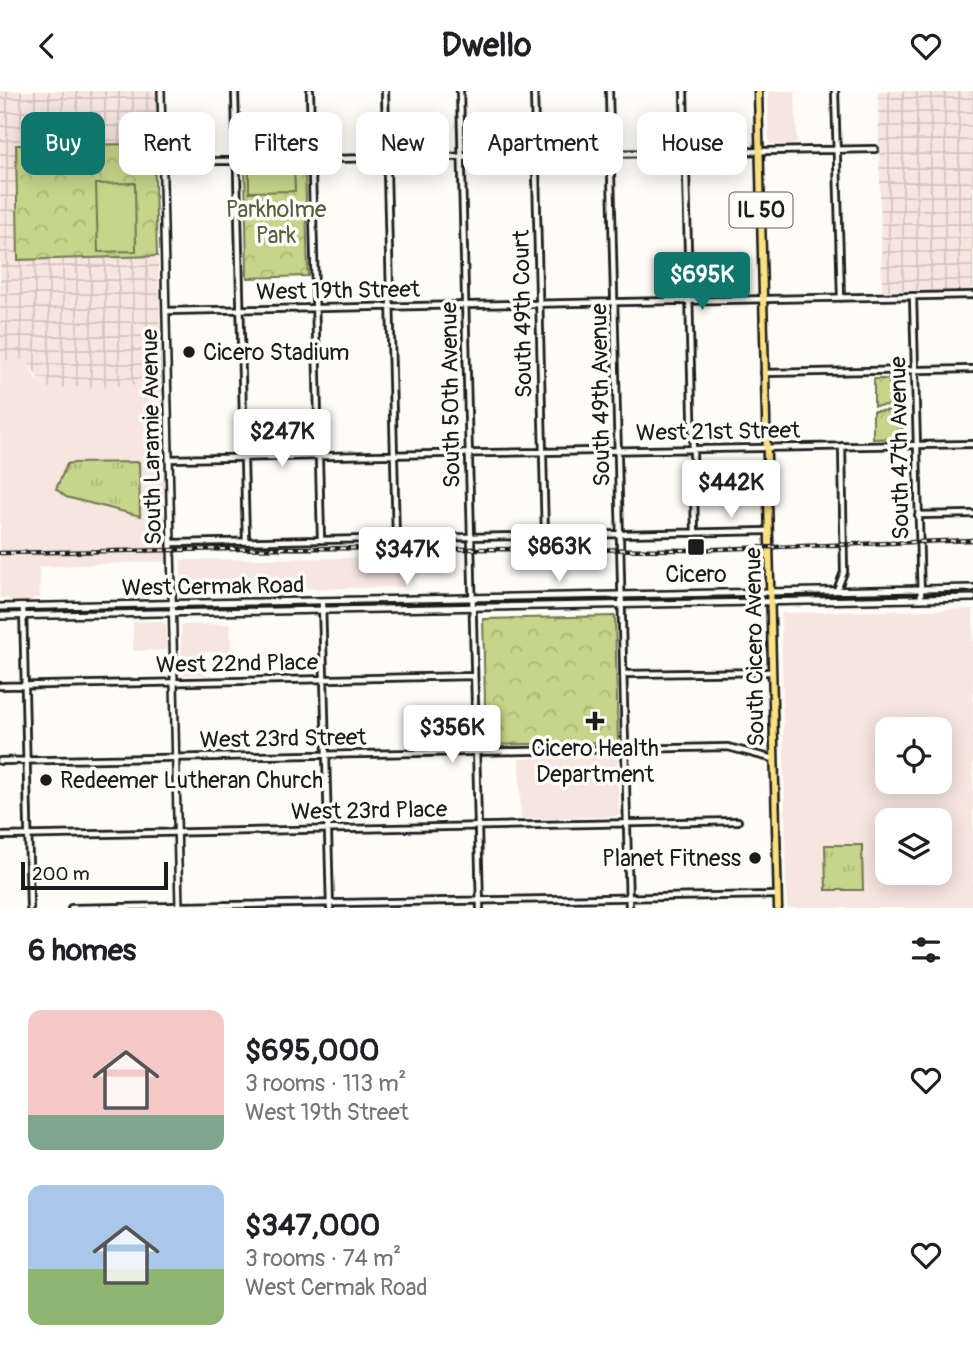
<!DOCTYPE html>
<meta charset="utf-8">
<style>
:root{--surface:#fff;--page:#f2f2f2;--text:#202124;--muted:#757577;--accent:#0f766e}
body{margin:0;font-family:Pangolin,sans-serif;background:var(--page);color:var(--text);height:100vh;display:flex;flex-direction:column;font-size:26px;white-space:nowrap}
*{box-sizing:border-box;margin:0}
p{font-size:23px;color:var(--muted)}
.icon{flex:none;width:38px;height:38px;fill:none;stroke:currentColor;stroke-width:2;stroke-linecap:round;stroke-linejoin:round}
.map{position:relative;height:817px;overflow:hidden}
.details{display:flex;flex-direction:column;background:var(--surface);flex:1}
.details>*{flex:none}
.hud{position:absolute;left:21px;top:21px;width:931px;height:63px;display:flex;gap:14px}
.buttons{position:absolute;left:875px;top:626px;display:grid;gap:14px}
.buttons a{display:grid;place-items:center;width:77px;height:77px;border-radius:14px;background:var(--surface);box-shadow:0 4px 18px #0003;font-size:35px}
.scale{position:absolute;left:21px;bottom:18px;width:147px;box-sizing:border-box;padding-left:7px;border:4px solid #1c1c1c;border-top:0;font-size:19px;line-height:24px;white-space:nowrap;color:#1c1c1c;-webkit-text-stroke:5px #fdfcf7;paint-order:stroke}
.price{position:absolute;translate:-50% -60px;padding:0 16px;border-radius:7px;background:#fff;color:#222;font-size:23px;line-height:46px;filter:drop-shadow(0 2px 4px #0008)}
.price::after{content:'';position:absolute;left:50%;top:42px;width:21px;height:16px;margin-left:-10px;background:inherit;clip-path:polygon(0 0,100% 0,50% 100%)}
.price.selected{background:var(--accent);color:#fff}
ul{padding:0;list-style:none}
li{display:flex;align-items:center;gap:21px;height:175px;padding:0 28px}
li span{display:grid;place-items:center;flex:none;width:196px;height:140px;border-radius:14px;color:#555}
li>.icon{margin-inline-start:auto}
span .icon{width:84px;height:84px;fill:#fffc;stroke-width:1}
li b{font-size:30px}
h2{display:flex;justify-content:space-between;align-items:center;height:84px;padding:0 28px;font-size:30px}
.tag{padding:0 24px;border-radius:14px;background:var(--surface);box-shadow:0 4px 18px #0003;font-size:24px;line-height:63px}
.tag.selected{background:var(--accent);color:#fff}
header{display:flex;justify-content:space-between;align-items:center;height:91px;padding:0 28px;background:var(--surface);font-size:32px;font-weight:800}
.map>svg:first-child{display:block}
.built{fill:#f7e5df;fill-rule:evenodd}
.industrial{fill:url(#industrial-grid)}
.grass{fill:url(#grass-tufts);stroke:#717852;stroke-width:2}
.park{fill:url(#park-crowns);stroke:#717852;stroke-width:2}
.pitch{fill:#c6d589;stroke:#717852;stroke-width:2}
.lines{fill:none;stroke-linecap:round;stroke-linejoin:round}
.minor-casing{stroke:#1c1c1c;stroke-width:10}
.secondary-casing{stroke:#1c1c1c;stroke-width:10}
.primary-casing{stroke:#1c1c1c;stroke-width:11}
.minor{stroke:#fdfcf7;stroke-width:4.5}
.secondary{stroke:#fdfcf7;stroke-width:5}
.primary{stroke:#fbe180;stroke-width:6}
.rail-casing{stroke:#1c1c1c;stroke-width:4.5}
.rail{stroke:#fdfcf7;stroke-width:2;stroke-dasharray:5;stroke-linecap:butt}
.poi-dot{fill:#1c1c1c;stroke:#fdfcf7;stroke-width:2.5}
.labels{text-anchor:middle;stroke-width:7;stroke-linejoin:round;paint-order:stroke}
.shield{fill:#fdfcf7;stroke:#605f5e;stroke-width:2}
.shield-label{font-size:21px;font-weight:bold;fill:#1c1c1c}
.park-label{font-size:23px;fill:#585d42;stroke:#fdfcf7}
.street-label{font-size:23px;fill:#1c1c1c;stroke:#fdfcf7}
.poi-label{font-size:23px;fill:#1c1c1c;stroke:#fdfcf7;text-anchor:start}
</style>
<header><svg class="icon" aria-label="back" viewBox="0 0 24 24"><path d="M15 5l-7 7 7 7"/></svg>Dwello<svg class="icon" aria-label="heart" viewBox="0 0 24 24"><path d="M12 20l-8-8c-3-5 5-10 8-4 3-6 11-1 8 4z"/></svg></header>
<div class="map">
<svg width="973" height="817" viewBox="0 0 973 817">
<defs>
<pattern id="industrial-grid" width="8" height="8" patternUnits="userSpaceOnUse" patternTransform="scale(1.75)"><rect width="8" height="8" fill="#f7e5df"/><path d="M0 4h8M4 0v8" fill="none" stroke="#d3c4bf"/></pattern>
<pattern id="grass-tufts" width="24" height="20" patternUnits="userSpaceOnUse" patternTransform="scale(1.75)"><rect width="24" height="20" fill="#c6d589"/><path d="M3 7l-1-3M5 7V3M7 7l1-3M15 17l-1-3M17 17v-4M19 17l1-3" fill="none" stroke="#aab676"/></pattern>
<pattern id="park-crowns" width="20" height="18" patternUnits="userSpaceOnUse" patternTransform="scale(1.75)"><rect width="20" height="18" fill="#c6d589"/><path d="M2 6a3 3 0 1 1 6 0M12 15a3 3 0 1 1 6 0" fill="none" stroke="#aab676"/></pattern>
</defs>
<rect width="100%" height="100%" fill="#fdfcf7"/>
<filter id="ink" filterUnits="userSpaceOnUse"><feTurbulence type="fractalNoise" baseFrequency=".0143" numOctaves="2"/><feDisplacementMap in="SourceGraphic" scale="14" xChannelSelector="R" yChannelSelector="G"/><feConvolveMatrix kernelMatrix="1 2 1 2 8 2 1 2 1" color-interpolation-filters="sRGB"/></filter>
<g filter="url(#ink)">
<!-- built -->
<path class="built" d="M768 0H795L797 53H769Z
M0 269H26L35 286 46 297 162 294 166 470 39 476 40 507H33L31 513H15L8 507H0Z
M404 466V496L181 500V469Z
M973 518V817H787L781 522ZM887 639H940V691H887ZM887 730H940V782H887Z
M160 530 166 534 167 559 133 560V531Z
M230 533 231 561H204V584H182L181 534Z
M617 665 619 725 521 728 519 668Z"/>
<!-- industrial -->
<path class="industrial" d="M0 0H156L158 53H154L162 294 45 297 26 269H0Z
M878 0H973V200L882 199Z"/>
<!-- grass -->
<path class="grass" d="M139 371 140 425 66 406 56 398 67 373 71 372Z
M825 754H862L863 799H826Z"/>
<!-- park -->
<path class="park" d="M154 53 157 165 18 169 16 54Z
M305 76 308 185 247 187 245 77Z
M874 288H896V314L874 315Z
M902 319 903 347 873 348V320Z
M615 525 618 651 486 654 483 528Z"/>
<!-- pitch -->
<path class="pitch" d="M294 76 295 100 249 101V77Z
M135 92 136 160 98 161 96 93Z"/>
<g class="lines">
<!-- minor casing -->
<g class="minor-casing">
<path id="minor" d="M235 0 246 450
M310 0 321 449
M385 0 396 448
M460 0 480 817
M534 0 545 445
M609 0 629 817
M684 0 695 442
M835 0 841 207
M163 71 875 58
M913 205 921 508
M166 220 973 204
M764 282 973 278
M169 368 973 353
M918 424 973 423
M171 452 768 440
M837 499 844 481 842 355
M322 510 330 817
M23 516 30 817
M624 583 772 581
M0 595 474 585
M0 670 728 656 774 668
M0 745 738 730
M71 817 777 804"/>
</g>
<!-- secondary casing -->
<g class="secondary-casing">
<path id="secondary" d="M161 0 179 817
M0 516 973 497
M0 525 973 507"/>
</g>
<!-- primary casing -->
<g class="primary-casing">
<path id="primary" d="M758 0 778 817"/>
</g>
<!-- minor -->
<use href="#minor" class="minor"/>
<!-- secondary -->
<use href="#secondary" class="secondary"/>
<!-- primary -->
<use href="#primary" class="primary"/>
<!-- rail casing -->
<g class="rail-casing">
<path id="rail" d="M0 462 287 457 689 459 973 449"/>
</g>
<!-- rail -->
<use href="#rail" class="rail"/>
</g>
</g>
<!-- markers -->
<g class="poi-dot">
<circle cx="189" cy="261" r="7"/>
<rect x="687" y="447" width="18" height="18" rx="3.5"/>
<path d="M591.5 619.5h7v7h7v7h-7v7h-7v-7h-7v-7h7z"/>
<circle cx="46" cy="689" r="7"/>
<circle cx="755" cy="767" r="7"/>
</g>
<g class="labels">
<!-- shield labels -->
<rect class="shield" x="729.5" y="101.5" width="63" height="35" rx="5"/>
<g class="shield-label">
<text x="761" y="126">IL 50</text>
</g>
<!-- park labels -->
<g class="park-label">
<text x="276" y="126">Parkholme<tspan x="276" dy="26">Park</tspan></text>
</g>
<!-- street labels -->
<g class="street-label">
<text transform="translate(338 199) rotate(-1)" y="8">West 19th Street</text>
<text transform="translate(522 223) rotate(-91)" y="8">South 49th Court</text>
<text transform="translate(450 304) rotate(-91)" y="8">South 50th Avenue</text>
<text transform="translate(600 304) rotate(-91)" y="8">South 49th Avenue</text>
<text transform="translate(718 340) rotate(-1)" y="8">West 21st Street</text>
<text transform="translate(151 346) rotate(-91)" y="8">South Laramie Avenue</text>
<text transform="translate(899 357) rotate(-91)" y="8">South 47th Avenue</text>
<text transform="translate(213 495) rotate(-1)" y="8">West Cermak Road</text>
<text transform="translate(754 556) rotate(-91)" y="8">South Cicero Avenue</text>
<text transform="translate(237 572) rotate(-1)" y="8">West 22nd Place</text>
<text transform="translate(283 647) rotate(-1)" y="8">West 23rd Street</text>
<text transform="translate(369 719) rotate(-1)" y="8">West 23rd Place</text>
</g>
<!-- poi labels -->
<g class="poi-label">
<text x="203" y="269">Cicero Stadium</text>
<text x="696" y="491" text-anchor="middle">Cicero</text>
<text x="595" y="665" text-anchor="middle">Cicero Health<tspan x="595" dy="26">Department</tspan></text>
<text x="60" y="697">Redeemer Lutheran Church</text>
<text x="741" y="775" text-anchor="end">Planet Fitness</text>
</g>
</g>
</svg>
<div class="buttons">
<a><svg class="icon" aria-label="locate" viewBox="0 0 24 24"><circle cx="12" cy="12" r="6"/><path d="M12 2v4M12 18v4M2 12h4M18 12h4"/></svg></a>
<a><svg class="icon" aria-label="layers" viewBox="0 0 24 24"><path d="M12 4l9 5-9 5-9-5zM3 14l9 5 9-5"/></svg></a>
</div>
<div class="scale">200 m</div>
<b class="price selected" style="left:702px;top:221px">$695K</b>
<b class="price" style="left:282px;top:378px">$247K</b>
<b class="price" style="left:731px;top:429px">$442K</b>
<b class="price" style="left:559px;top:493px">$863K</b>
<b class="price" style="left:407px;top:496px">$347K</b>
<b class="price" style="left:452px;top:674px">$356K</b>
<div class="hud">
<a class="tag selected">Buy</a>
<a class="tag">Rent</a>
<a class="tag">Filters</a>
<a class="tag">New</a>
<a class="tag">Apartment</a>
<a class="tag">House</a>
</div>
</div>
<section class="details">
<h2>6 homes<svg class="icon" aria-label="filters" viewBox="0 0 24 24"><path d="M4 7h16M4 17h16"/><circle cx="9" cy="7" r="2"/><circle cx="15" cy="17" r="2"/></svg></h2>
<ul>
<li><span style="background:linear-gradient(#f6c9c9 75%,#7fa58c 0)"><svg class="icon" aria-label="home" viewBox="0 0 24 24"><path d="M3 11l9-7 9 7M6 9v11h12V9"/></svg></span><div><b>$695,000</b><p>3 rooms · 113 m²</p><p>West 19th Street</p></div><svg class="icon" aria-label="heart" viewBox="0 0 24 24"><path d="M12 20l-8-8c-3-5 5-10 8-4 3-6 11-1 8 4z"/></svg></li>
<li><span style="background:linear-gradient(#a9c7e8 60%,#8fb573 0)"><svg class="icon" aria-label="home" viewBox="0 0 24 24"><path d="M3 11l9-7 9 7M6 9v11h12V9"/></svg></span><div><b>$347,000</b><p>3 rooms · 74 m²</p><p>West Cermak Road</p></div><svg class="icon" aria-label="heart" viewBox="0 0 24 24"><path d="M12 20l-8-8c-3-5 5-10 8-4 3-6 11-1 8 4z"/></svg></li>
</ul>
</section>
